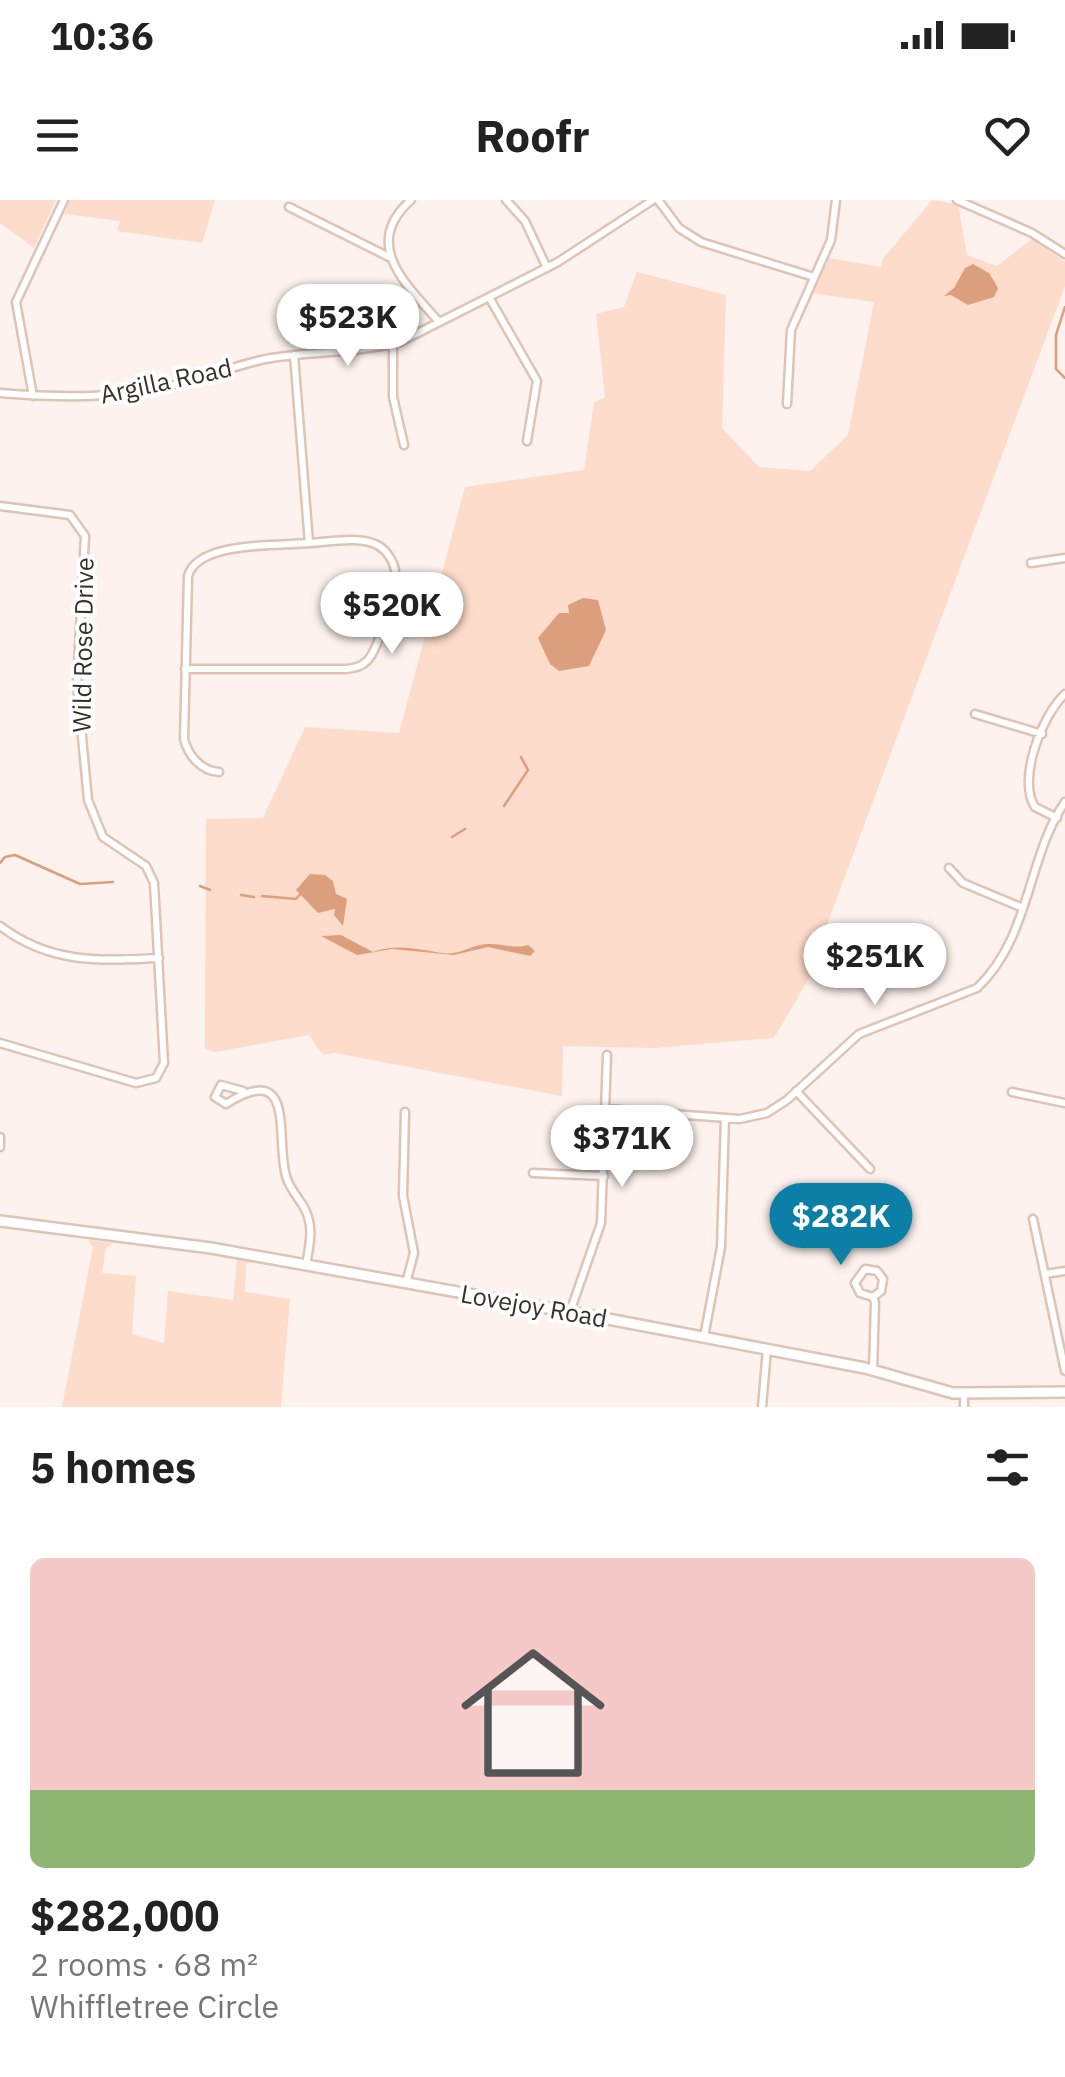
<!DOCTYPE html>
<meta charset="utf-8">
<style>
:root{--surface:#fff;--page:#f6f6f6;--text:#222;--muted:#767676;--accent:#0c7fa6}
body{margin:0;font-family:"IBM Plex Sans",sans-serif;background:var(--page);color:var(--text);height:100vh;display:flex;flex-direction:column;font-size:38px;white-space:nowrap}
*{box-sizing:border-box;margin:0}
p{font-size:32px;color:var(--muted)}
.icon{flex:none;width:55px;height:55px;fill:none;stroke:currentColor;stroke-width:2;stroke-linecap:round;stroke-linejoin:round}
.map{position:relative;height:1207px;overflow:hidden}
.drawer{display:flex;flex-direction:column;background:var(--surface);flex:1}
.drawer>*{flex:none}
.price{position:absolute;translate:-50% -85px;padding:0 22px;border-radius:35px;background:#fff;color:#222;font-size:32px;line-height:65px;filter:drop-shadow(0 2px 5px #0008)}
.price::after{content:'';position:absolute;left:50%;top:60px;width:30px;height:22px;margin-left:-15px;background:inherit;clip-path:polygon(0 0,100% 0,50% 100%)}
.price.on{background:var(--accent);color:#fff}
ul{padding:0;list-style:none}
li{display:grid;align-content:center;gap:20px;height:530px;padding:0 30px}
li span{display:grid;place-items:center;height:310px;border-radius:15px;color:#555}
li>.icon{margin-inline-start:auto}
span .icon{width:180px;height:180px;fill:#fffc;stroke-width:1}
li b{font-size:42px}
h2{display:flex;justify-content:space-between;align-items:center;height:120px;padding:0 30px;font-size:42px}
.status{display:flex;justify-content:space-between;align-items:center;height:70px;padding:0 50px;background:var(--surface);direction:ltr}
.status svg{height:28px;fill:currentColor}
header{display:flex;justify-content:space-between;align-items:center;height:130px;padding:0 30px;background:var(--surface);font-size:45px;font-weight:700}
.map>svg:first-child{display:block}
.green{fill:#fddccb}
.water{fill:#dc9f7e}
.lines{fill:none;stroke-linecap:round;stroke-linejoin:round}
.stream{stroke:#dc9f7e;stroke-width:2.5}
.street-casing{stroke:#ddc4b6;stroke-width:11}
.secondary-casing{stroke:#ddc4b6;stroke-width:14}
.street{stroke:#fff;stroke-width:6}
.secondary{stroke:#fff;stroke-width:9}
.labels{text-anchor:middle;stroke-width:8;stroke-linejoin:round;paint-order:stroke}
.street-label{font-size:25px;fill:#392f29;stroke:#fff}
</style>
<div class="status"><b>10:36</b><svg viewBox="0 0 49 12"><path d="M0 12V9h3v3zM5 12V6h3v6zM10 12V3h3v9zM15 12V0h3v12zM26 1h20v11H26zM47 4h2v5h-2z"/></svg></div>
<header><svg class="icon" aria-label="menu" viewBox="0 0 24 24"><path d="M4 6h16M4 12h16M4 18h16"/></svg>Roofr<svg class="icon" aria-label="heart" viewBox="0 0 24 24"><path d="M12 20l-8-8c-3-5 5-10 8-4 3-6 11-1 8 4z"/></svg></header>
<div class="map">
<svg width="1065" height="1207" viewBox="0 0 1065 1207">
<rect width="100%" height="100%" fill="#fdf2ed"/>
<!-- green -->
<path class="green" d="M0 0H56L34 48 0 23Z
M69 0H215L202 43 117 31 120 21 65 14Z
M932 0 958 4 967 55 997 66 1032 39 1065 62V86L825 730 833 738 774 838 655 848 563 846 562 896 335 853 323 855 309 835 215 852 205 849 206 619 263 618 305 527 399 533 465 287 584 270 594 203 605 197 596 114 624 107 637 72 726 95 722 228 759 267 810 271 848 235 874 102 811 93 830 58 881 67 883 59Z
M88 1040 113 1043 106 1048 102 1073 136 1076 132 1134 164 1143 168 1091 233 1100 237 1060 250 1062 246 1065 245 1092 290 1099 281 1207H62L93 1047Z"/>
<!-- water -->
<path class="water" d="M973 64 989 73 998 88 994 97 968 105 951 95 944 96 954 88 965 68Z
M583 398 598 400 606 430 589 466 559 471 550 464 538 438 559 413H569L568 405Z
M310 674 325 675 333 681 336 694 347 699 343 726 334 715 335 709 318 713 296 690Z
M341 735 373 752C399 743 418 750 443 753 460 756 473 743 490 744 505 744 513 749 528 745L535 751 530 756 488 747 454 755 392 749 357 755 321 736Z"/>
<g class="lines">
<!-- stream -->
<path class="stream" d="M1065 107 1056 135V169L1065 178
M504 606 528 570 521 557
M452 637 465 629
M0 663 5 657 15 655 80 684 113 682
M200 686 210 690
M241 695 254 697
M262 696 296 699 302 692"/>
<!-- street casing -->
<g class="street-casing">
<path id="street" d="M411 0C360 45 408 86 439 122
M506 0 525 21 547 68
M658 0 679 28 701 42 814 77
M957 0 1032 33 1065 54
M289 7 389 57
M489 97 537 181 527 241
M393 144V197L404 245
M0 193C65 198 119 199 183 183 212 176 241 163 271 158 314 151 358 153 400 142L558 62 653 0
M33 196 16 102 64 0
M787 204 791 130 831 40 836 0
M0 306 70 315 85 336 77 484 88 600 103 637 146 666 154 683 164 863 156 878 136 883 0 843
M1031 363 1065 358
M185 469H346C354 468 361 467 367 461 379 449 396 388 395 371 394 362 387 351 379 346 361 335 329 342 309 343
M975 514 1042 534
M219 572C201 571 188 555 184 539L188 376C198 341 277 346 309 343L294 155
M1057 618 1035 607C1017 580 1042 515 1065 494
M949 668 963 683 1023 708
M0 726C50 764 99 761 159 758
M243 891 221 885 215 897 226 904C297 859 275 937 286 976 289 987 296 995 302 1004 315 1024 310 1043 306 1065
M796 891 870 969
M1012 892 1065 903
M606 909 740 919 767 913 787 900 859 834 977 788C1031 737 1027 657 1065 602
M405 912 403 996 414 1053 406 1083
M0 937V947
M533 973 604 976
M1033 1019 1065 1171
M1045 1074 1065 1071
M570 1112 601 1023 607 855
M704 1137 721 1047 725 918
M873 1171 875 1102 873 1097 860 1093 855 1083 865 1069 877 1071 883 1079 881 1091 873 1097
M964 1194V1207
M762 1207 767 1149"/>
</g>
<!-- secondary casing -->
<g class="secondary-casing">
<path id="secondary" d="M0 1021 211 1048 587 1115 865 1168 953 1193 1065 1192"/>
</g>
<!-- street -->
<use href="#street" class="street"/>
<!-- secondary -->
<use href="#secondary" class="secondary"/>
</g>
<g class="labels">
<!-- street labels -->
<g class="street-label">
<text transform="translate(166 181) rotate(-12)" y="9">Argilla Road</text>
<text transform="translate(83 445) rotate(-89)" y="9">Wild Rose Drive</text>
<text transform="translate(534 1106) rotate(10)" y="9">Lovejoy Road</text>
</g>
</g>
</svg>
<b class="price" style="left:348px;top:169px">$523K</b>
<b class="price" style="left:392px;top:457px">$520K</b>
<b class="price" style="left:875px;top:808px">$251K</b>
<b class="price" style="left:622px;top:990px">$371K</b>
<b class="price on" style="left:841px;top:1068px">$282K</b>
</div>
<section class="drawer">
<h2>5 homes<svg class="icon" aria-label="filters" viewBox="0 0 24 24"><path d="M4 7h16M4 17h16"/><circle cx="9" cy="7" r="2"/><circle cx="15" cy="17" r="2"/></svg></h2>
<ul>
<li><span style="background:linear-gradient(#f6c9c9 75%,#8fb573 0)"><svg class="icon" aria-label="home" viewBox="0 0 24 24"><path d="M3 11l9-7 9 7M6 9v11h12V9"/></svg></span><div><b>$282,000</b><p>2 rooms · 68 m²</p><p>Whiffletree Circle</p></div></li>
</ul>
</section>
